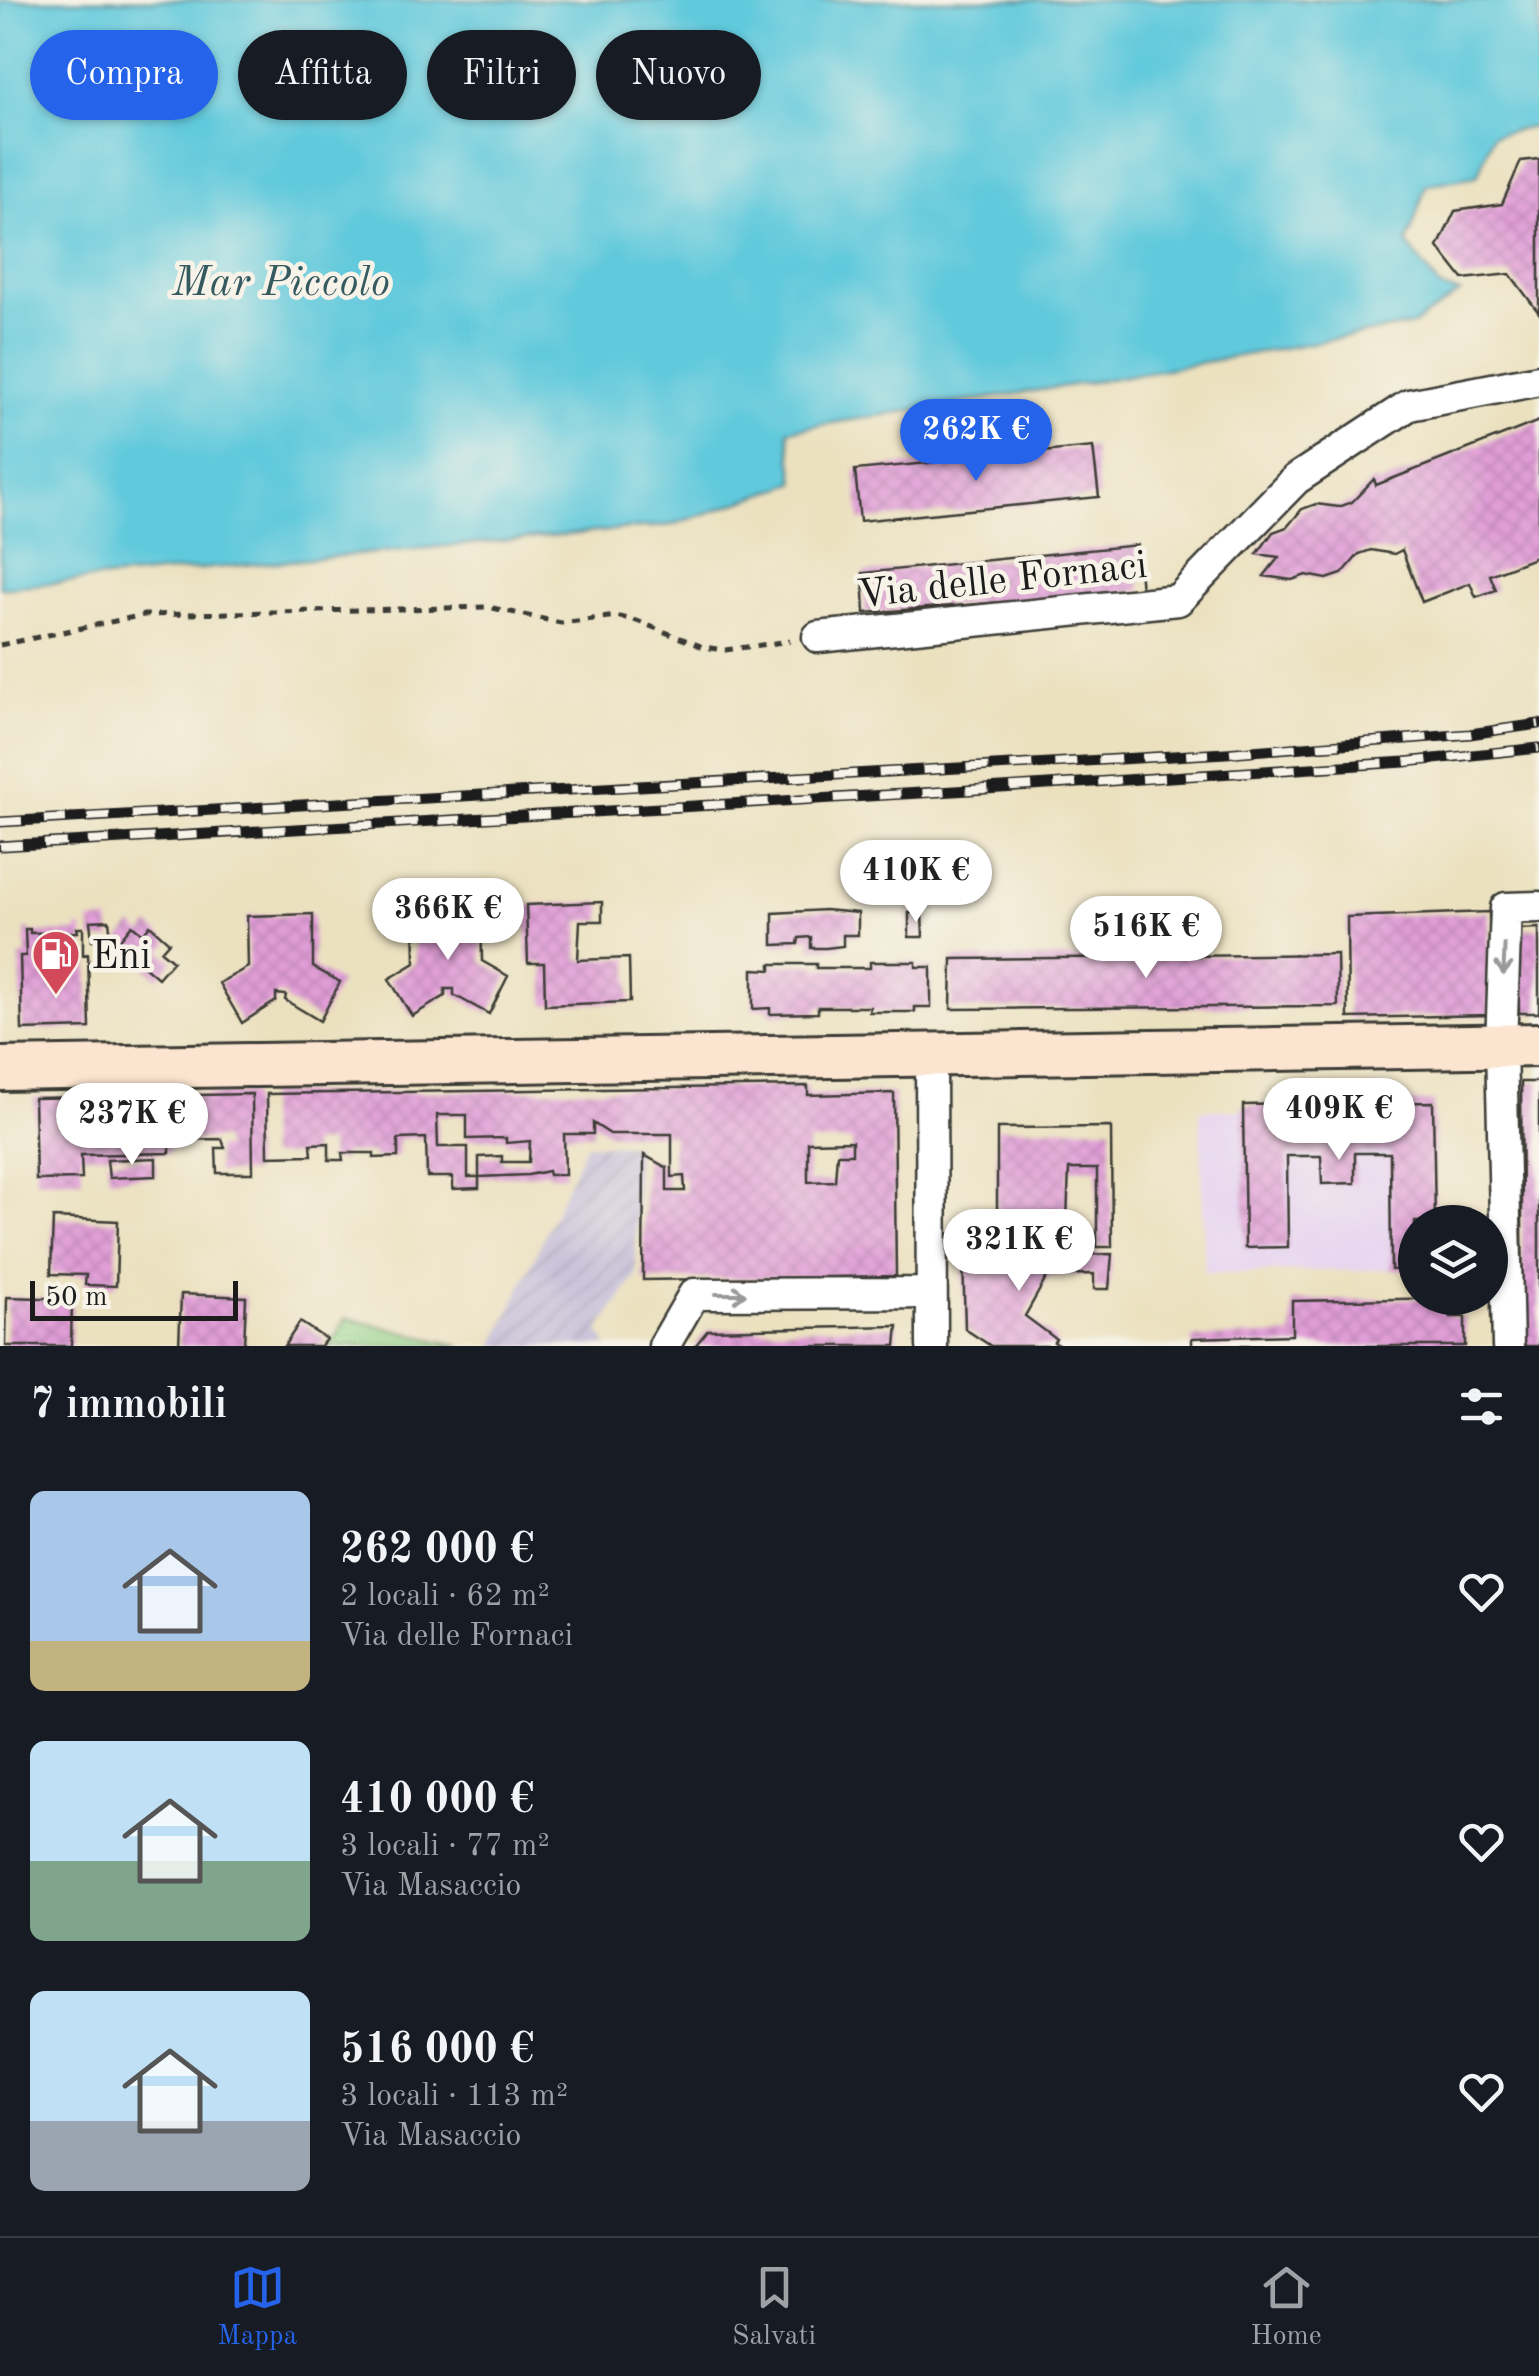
<!DOCTYPE html>
<html lang="it">
<meta charset="utf-8">
<style>
:root{--surface:#171b24;--page:#242831;--text:#f1f3f6;--muted:#9ea1a6;--line:#363941;--accent:#2563eb}
body{margin:0;font-family:"Old Standard TT",serif;background:var(--page);color:var(--text);height:100vh;display:flex;flex-direction:column;font-size:38px;white-space:nowrap}
*{box-sizing:border-box;margin:0}
p{font-size:32px;color:var(--muted)}
.icon{flex:none;width:55px;height:55px;fill:none;stroke:currentColor;stroke-width:2;stroke-linecap:round;stroke-linejoin:round}
.map{position:relative;height:1346px;overflow:hidden}
.sheet{display:flex;flex-direction:column;background:var(--surface);flex:1}
.sheet>*{flex:none}
.top-card{position:absolute;left:30px;top:30px;width:1000px;height:90px;display:flex;gap:20px}
.controls{position:absolute;left:1398px;top:1205px;display:grid;gap:20px}
.controls a{display:grid;place-items:center;width:110px;height:110px;border-radius:50%;background:var(--surface);box-shadow:0 2px 8px #0004;font-size:50px}
.scale{position:absolute;left:30px;bottom:25px;width:208px;box-sizing:border-box;padding-left:10px;border:5px solid #1c1c1c;border-top:0;font-size:28px;line-height:35px;white-space:nowrap;color:#1c1c1c;-webkit-text-stroke:8px #f7f3e8;paint-order:stroke}
.price{position:absolute;translate:-50% -85px;padding:0 22px;border-radius:35px;background:#fff;color:#222;font-size:32px;line-height:65px;filter:drop-shadow(0 2px 5px #0008)}
.price::after{content:'';position:absolute;left:50%;top:60px;width:30px;height:22px;margin-left:-15px;background:inherit;clip-path:polygon(0 0,100% 0,50% 100%)}
.price.current{background:var(--accent);color:#fff}
ul{padding:0;list-style:none}
li{display:flex;align-items:center;gap:30px;height:250px;padding:0 30px}
li span{display:grid;place-items:center;flex:none;width:280px;height:200px;border-radius:15px;color:#555}
li>.icon{margin-inline-start:auto}
span .icon{width:120px;height:120px;fill:#fffc;stroke-width:1}
li b{font-size:42px}
h2{display:flex;justify-content:space-between;align-items:center;height:120px;padding:0 30px;font-size:42px}
.tag{padding:0 35px;border-radius:45px;background:var(--surface);box-shadow:0 2px 8px #0004;font-size:35px;line-height:90px}
.tag.current{background:var(--accent);color:#fff}
.tabs{display:flex;justify-content:space-around;align-items:center;height:140px;border-top:2px solid var(--line);background:var(--surface);font-size:28px;color:var(--muted)}
.tabs a{display:grid;justify-items:center;gap:5px}
.tabs .current{color:var(--accent)}
.map>svg:first-child{display:block}
.built{fill:#e5d3f1}
.industrial{fill:url(#industrial-furrows)}
.green{fill:#91d086;stroke:#567651;stroke-width:2.5}
.water{fill:#60c9dc;stroke:#3e727c;stroke-width:2.5}
.building{fill:url(#building-cross-hatch);fill-rule:evenodd}
.lines{fill:none;stroke-linecap:round;stroke-linejoin:round}
.minor-casing{stroke:#3b3a34;stroke-width:35}
.secondary-casing{stroke:#3b3a34;stroke-width:48}
.path{stroke:#3b3a34;stroke-width:5;stroke-dasharray:8 8;stroke-linecap:butt}
.minor{stroke:#fff;stroke-width:30}
.secondary{stroke:#fce5d0;stroke-width:42}
.rail-casing{stroke:#1c1c1c;stroke-width:11}
.rail{stroke:#f7f3e8;stroke-width:8;stroke-dasharray:22;stroke-linecap:butt}
.oneway{stroke:#999}
.labels{text-anchor:middle;stroke-width:9;stroke-linejoin:round;paint-order:stroke}
.street-label{font-size:40px;fill:#1c1c1c;stroke:#f7f3e8}
.poi-label{font-size:40px;fill:#1c1c1c;stroke:#f7f3e8;text-anchor:start}
.water-label{font-size:42px;font-style:italic;fill:#34595f;stroke:#f7f3e8}
</style>
<div class="map">
<svg width="1539" height="1346" viewBox="0 0 1539 1346">
<defs>
<pattern id="industrial-furrows" width="10" height="10" patternUnits="userSpaceOnUse" patternTransform="scale(2.5)"><rect width="10" height="10" fill="#c7c0d9"/><path d="M-1 1l2-2M0 10L10 0M9 11l2-2" fill="none" stroke="#aaa4ba"/></pattern>
<pattern id="building-cross-hatch" width="8" height="8" patternUnits="userSpaceOnUse" patternTransform="scale(2.5)"><rect width="8" height="8" fill="#e19ed7"/><path d="M0 0l8 8M0 8l8-8" fill="none" stroke="#c088b8"/></pattern>
</defs>
<rect width="100%" height="100%" fill="#f7f3e8"/>
<filter id="ink" filterUnits="userSpaceOnUse"><feTurbulence type="fractalNoise" baseFrequency=".01" numOctaves="2"/><feDisplacementMap in="SourceGraphic" scale="20" xChannelSelector="R" yChannelSelector="G"/><feConvolveMatrix kernelMatrix="1 2 1 2 8 2 1 2 1" color-interpolation-filters="sRGB"/></filter>
<filter id="wash" filterUnits="userSpaceOnUse"><feTurbulence type="fractalNoise" baseFrequency=".0048" numOctaves="4" result="noise"/><feDisplacementMap in="SourceGraphic" scale="40" xChannelSelector="R" yChannelSelector="G"/><feGaussianBlur stdDeviation="2.25" result="paint"/><feColorMatrix in="noise" values="0 0 0 0 0 0 0 0 0 0 0 0 0 0 0 0 0 1.4 0 .05"/><feComposite in="paint" operator="in"/></filter>
<g filter="url(#wash)">
<rect width="100%" height="100%" fill="#ebe1bf"/>
<!-- built -->
<path class="built" d="M1433 1102 1435 1222H1415V1269L1205 1273 1200 1110H1242L1243 1105Z"/>
<!-- industrial -->
<path class="industrial" d="M586 1144 636 1145V1274L599 1331 607 1346H494Z"/>
<!-- green -->
<path class="green" d="M347 1318 460 1346H328Z"/>
<!-- water -->
<path class="water" d="M0 0H1539V126L1493 135 1477 176 1426 185 1407 243 1440 288 1460 293 1413 325 1098 381 788 430 795 483 672 525 0 588Z"/>
<g id="blocks">
<!-- building -->
<path class="building" d="M1539 159V313L1510 274 1463 279 1438 247 1455 211 1502 204 1521 161Z
M1539 421V556L1490 575 1496 590 1476 597 1470 583 1422 602 1402 550 1394 554 1371 550 1359 554 1342 574 1327 579 1306 575 1292 580 1264 576 1279 557 1257 554 1273 532 1287 527 1302 509 1316 504 1339 507 1352 502 1374 479 1376 485Z
M1093 447 1099 497 860 521 855 470Z
M1137 545 1141 591 865 613 863 573Z
M602 902V921H580L578 960 629 958 630 1002 545 1005 544 963H528L526 905Z
M481 910 482 961 508 976 489 1014 454 995V989H445V996L412 1016 389 979 415 963 414 911Z
M825 910 858 913V935H843V946L826 948H811V937L799 938 798 944 773 945V913Z
M1489 912 1490 1015 1348 1018 1347 917Z
M909 913H922L923 937H909Z
M313 914V967L340 982 320 1021 285 1000 286 995 276 994V1001L242 1023 219 983 248 967 247 916Z
M109 920 111 939 92 940 90 921Z
M132 925 143 934 150 925 169 942 161 951 173 961 158 978 117 943Z
M77 928H83V955L88 954 90 1028 22 1030 20 956H26L25 929H30V933L78 932Z
M1539 928V1013H1519L1518 929Z
M1152 942H1184V956L1337 954 1338 1006 951 1009 952 959 1153 957Z
M870 962H916V967H931V1007H915V1012H869L870 1007H818V1013L770 1014V1008L753 1009V969L771 970V964H816V968H870Z
M1521 1082H1539V1346H1523Z
M808 1086V1095L894 1093 896 1276 643 1280 644 1155 667 1168V1191H685L684 1176 672 1177V1134H610L593 1123V1134H564L565 1175H549L548 1171 528 1175 479 1177V1157L502 1156V1162H529L530 1141 506 1143V1138L467 1139V1115H437L438 1147H468V1177H479V1188L453 1189V1177H427L426 1138 398 1139V1157L374 1158V1153H342L343 1160H329V1143L311 1144 312 1155 268 1156 267 1094ZM852 1141V1154H837L835 1181 808 1182V1142Z
M252 1094 253 1173H217L216 1148H225L222 1139 170 1140V1153L81 1155 82 1179 36 1180 34 1098Z
M1433 1102 1435 1222H1415V1269L1391 1270 1390 1153H1355V1183L1322 1184 1321 1156H1287L1288 1247 1245 1248 1243 1105Z
M1111 1127 1112 1247H1097V1169H1069L1067 1220H997V1128Z
M156 1158V1176L109 1178 107 1160Z
M53 1218 118 1221 116 1286 85 1285 86 1275 51 1274Z
M1112 1254 1109 1289H1094V1274L1048 1275 1025 1316 1056 1339 1054 1342 1060 1346H991L965 1329 963 1257Z
M181 1294 246 1297 244 1346H179Z
M7 1297 72 1299 71 1346H6Z
M1451 1298V1317H1465V1346H1192V1338L1292 1335V1301Z
M300 1322 326 1339 321 1346H284Z
M898 1326 896 1346H695L708 1330Z"/>
</g>
</g>
<g filter="url(#ink)">
<use href="#blocks" fill-opacity="0" stroke="#3b3a34" stroke-width="2.5"/>
<g class="lines">
<!-- minor casing -->
<g class="minor-casing">
<path id="minor" d="M818 637 1178 600 1296 479 1409 405 1539 380
M931 1053 932 1346
M664 1346 694 1294 930 1293
M1508 1346 1501 1045 1506 908 1539 907"/>
</g>
<!-- secondary casing -->
<g class="secondary-casing">
<path id="secondary" d="M0 1069 1539 1045"/>
</g>
<!-- path -->
<path class="path" d="M0 645 144 615 488 607 561 623 616 616 637 621 703 647 725 650 790 641"/>
<!-- minor -->
<use href="#minor" class="minor"/>
<!-- secondary -->
<use href="#secondary" class="secondary"/>
<!-- rail casing -->
<g class="rail-casing">
<path id="rail" d="M0 822 1226 753 1470 734 1539 724
M0 846 938 792 1405 762 1539 748"/>
</g>
<!-- rail -->
<use href="#rail" class="rail"/>
</g>
<!-- one-way arrows -->
<defs><path id="oneway-shaft" d="M-6 0H5M1.5-3L5.5 0L1.5 3" fill="none" stroke-width="1.6" stroke-linecap="round" stroke-linejoin="round" transform="scale(2.5)"/></defs>
<g class="oneway">
<use href="#oneway-shaft" transform="translate(1504 960) rotate(92)"/>
<use href="#oneway-shaft" transform="translate(731 1294)"/>
</g>
</g>
<!-- icons -->
<defs>
<g id="fuel-pin" transform="scale(2.5)"><path d="M0 17L-7.5 6A9.5 9.5 0 1 1 7.5 6Z" fill="#d1495b" stroke="#f7f3e8"/><path d="M-5.5-6h7V0h2V4h1.3V-2.5L3-4.5l.8-.8L6-3V5H2.5V1h-1V6h-7ZM-4.2-4.7v3.2H.2V-4.7Z" fill="#fff"/></g>
</defs>
<g fill-rule="evenodd">
<use href="#fuel-pin" x="56" y="954"/>
</g>
<g class="labels">
<!-- street labels -->
<g class="street-label">
<text transform="translate(1002 578) rotate(-6)" y="14">Via delle Fornaci</text>
</g>
<!-- poi labels -->
<g class="poi-label">
<text x="91" y="968">Eni</text>
</g>
<!-- water labels -->
<g class="water-label">
<text x="281" y="295">Mar Piccolo</text>
</g>
</g>
</svg>
<div class="controls">
<a><svg class="icon" aria-label="layers" viewBox="0 0 24 24"><path d="M12 4l9 5-9 5-9-5zM3 14l9 5 9-5"/></svg></a>
</div>
<div class="scale">50 m</div>
<b class="price current" style="left:976px;top:484px">262K €</b>
<b class="price" style="left:916px;top:925px">410K €</b>
<b class="price" style="left:448px;top:963px">366K €</b>
<b class="price" style="left:1146px;top:981px">516K €</b>
<b class="price" style="left:1339px;top:1163px">409K €</b>
<b class="price" style="left:132px;top:1168px">237K €</b>
<b class="price" style="left:1019px;top:1294px">321K €</b>
<div class="top-card">
<a class="tag current">Compra</a>
<a class="tag">Affitta</a>
<a class="tag">Filtri</a>
<a class="tag">Nuovo</a>
</div>
</div>
<section class="sheet">
<h2>7 immobili<svg class="icon" aria-label="filters" viewBox="0 0 24 24"><path d="M4 7h16M4 17h16"/><circle cx="9" cy="7" r="2"/><circle cx="15" cy="17" r="2"/></svg></h2>
<ul>
<li><span style="background:linear-gradient(#a9c7e8 75%,#c2b280 0)"><svg class="icon" aria-label="home" viewBox="0 0 24 24"><path d="M3 11l9-7 9 7M6 9v11h12V9"/></svg></span><div><b>262 000 €</b><p>2 locali · 62 m²</p><p>Via delle Fornaci</p></div><svg class="icon" aria-label="heart" viewBox="0 0 24 24"><path d="M12 20l-8-8c-3-5 5-10 8-4 3-6 11-1 8 4z"/></svg></li>
<li><span style="background:linear-gradient(#bfe0f5 60%,#7fa58c 0)"><svg class="icon" aria-label="home" viewBox="0 0 24 24"><path d="M3 11l9-7 9 7M6 9v11h12V9"/></svg></span><div><b>410 000 €</b><p>3 locali · 77 m²</p><p>Via Masaccio</p></div><svg class="icon" aria-label="heart" viewBox="0 0 24 24"><path d="M12 20l-8-8c-3-5 5-10 8-4 3-6 11-1 8 4z"/></svg></li>
<li><span style="background:linear-gradient(#bfe0f5 65%,#9aa5b1 0)"><svg class="icon" aria-label="home" viewBox="0 0 24 24"><path d="M3 11l9-7 9 7M6 9v11h12V9"/></svg></span><div><b>516 000 €</b><p>3 locali · 113 m²</p><p>Via Masaccio</p></div><svg class="icon" aria-label="heart" viewBox="0 0 24 24"><path d="M12 20l-8-8c-3-5 5-10 8-4 3-6 11-1 8 4z"/></svg></li>
</ul>
</section>
<nav class="tabs">
<a class="current"><svg class="icon" aria-label="map" viewBox="0 0 24 24"><path d="M3 6l6-2 6 2 6-2v14l-6 2-6-2-6 2zM9 4v14M15 6v14"/></svg>Mappa</a>
<a><svg class="icon" aria-label="saved" viewBox="0 0 24 24"><path d="M7 4h10v16l-5-4-5 4z"/></svg>Salvati</a>
<a><svg class="icon" aria-label="home" viewBox="0 0 24 24"><path d="M3 11l9-7 9 7M6 9v11h12V9"/></svg>Home</a>
</nav>
